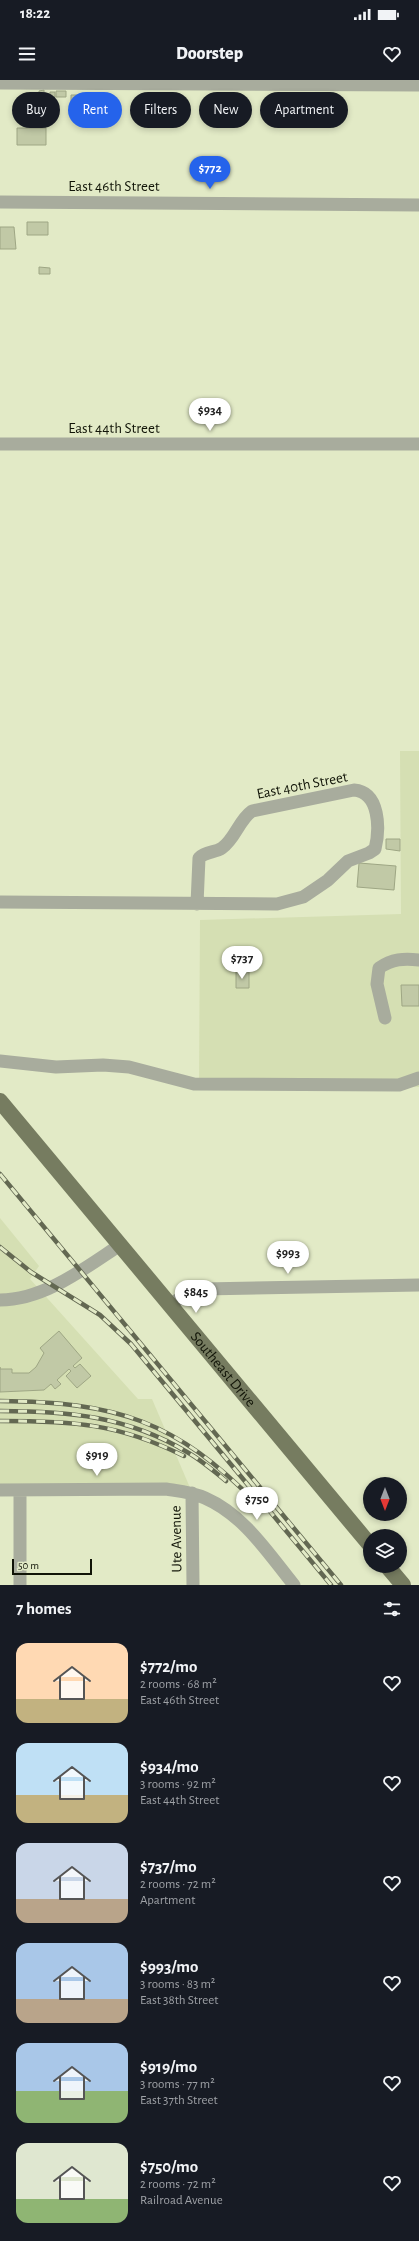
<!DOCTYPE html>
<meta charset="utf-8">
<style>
:root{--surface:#171b24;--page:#242831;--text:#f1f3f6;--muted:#9ea1a6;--accent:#2563eb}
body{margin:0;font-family:"Alegreya Sans",sans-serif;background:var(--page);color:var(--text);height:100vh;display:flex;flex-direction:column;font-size:15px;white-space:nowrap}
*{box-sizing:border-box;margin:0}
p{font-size:13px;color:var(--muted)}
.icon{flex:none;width:22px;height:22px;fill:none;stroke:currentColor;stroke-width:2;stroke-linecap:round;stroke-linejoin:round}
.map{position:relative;height:1505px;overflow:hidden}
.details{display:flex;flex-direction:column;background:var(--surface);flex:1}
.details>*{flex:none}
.hud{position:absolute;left:12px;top:12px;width:395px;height:36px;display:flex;gap:8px}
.needle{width:26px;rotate:180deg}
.fabs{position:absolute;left:363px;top:1397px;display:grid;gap:8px}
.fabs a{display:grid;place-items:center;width:44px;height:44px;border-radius:50%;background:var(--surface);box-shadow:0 2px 6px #0003;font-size:20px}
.scale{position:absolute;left:12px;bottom:10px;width:80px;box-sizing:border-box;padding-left:4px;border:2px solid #111407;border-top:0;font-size:11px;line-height:14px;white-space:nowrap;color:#111407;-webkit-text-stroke:3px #e2eac6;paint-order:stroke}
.price{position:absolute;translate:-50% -34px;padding:0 9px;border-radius:14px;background:#fff;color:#222;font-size:13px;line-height:26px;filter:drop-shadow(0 1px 2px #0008)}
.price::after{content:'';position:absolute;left:50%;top:24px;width:12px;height:9px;margin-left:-6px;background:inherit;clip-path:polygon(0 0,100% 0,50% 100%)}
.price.active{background:var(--accent);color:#fff}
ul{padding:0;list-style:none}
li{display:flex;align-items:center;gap:12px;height:100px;padding:0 16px}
li span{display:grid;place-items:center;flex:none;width:112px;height:80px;border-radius:12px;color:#555}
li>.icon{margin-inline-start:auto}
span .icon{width:48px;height:48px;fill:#fffc;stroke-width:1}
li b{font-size:17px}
h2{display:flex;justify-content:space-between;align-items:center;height:48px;padding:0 16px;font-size:17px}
.pill{padding:0 14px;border-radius:18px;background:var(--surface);box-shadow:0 2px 6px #0003;font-size:14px;line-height:36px}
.pill.active{background:var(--accent);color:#fff}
.status{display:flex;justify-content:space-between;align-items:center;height:28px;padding:0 20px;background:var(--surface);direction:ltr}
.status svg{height:11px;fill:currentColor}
header{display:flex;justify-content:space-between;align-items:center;height:52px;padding:0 16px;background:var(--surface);font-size:18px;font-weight:800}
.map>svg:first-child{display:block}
.built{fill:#d5dfb3}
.building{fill:#c1c9a6;stroke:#9ea684}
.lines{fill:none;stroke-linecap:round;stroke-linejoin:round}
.minor{stroke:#a8ac9d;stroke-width:13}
.major{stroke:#767c60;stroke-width:16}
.rail-casing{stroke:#636852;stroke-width:4.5}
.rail{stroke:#e2eac6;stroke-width:3;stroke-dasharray:9;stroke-linecap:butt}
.labels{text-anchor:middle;stroke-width:4;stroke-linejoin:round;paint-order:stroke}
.street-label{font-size:15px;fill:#111407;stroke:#e2eac6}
</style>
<div class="status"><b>18:22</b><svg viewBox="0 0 49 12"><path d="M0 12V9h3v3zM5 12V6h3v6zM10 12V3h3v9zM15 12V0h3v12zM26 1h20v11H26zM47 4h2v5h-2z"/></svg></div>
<header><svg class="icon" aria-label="menu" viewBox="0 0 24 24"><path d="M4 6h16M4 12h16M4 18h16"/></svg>Doorstep<svg class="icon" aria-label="heart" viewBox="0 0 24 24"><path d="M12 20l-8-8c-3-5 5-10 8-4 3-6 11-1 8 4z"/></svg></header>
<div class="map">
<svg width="419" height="1505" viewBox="0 0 419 1505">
<rect width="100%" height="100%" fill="#e2eac6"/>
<!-- built -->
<path class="built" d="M400 671H419V1007L199 1008 200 840 401 834Z
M0 1138 39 1186 30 1199 138 1319H152L191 1410H0Z"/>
<!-- building -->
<path class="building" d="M44 10V15H39V11Z
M56 11H66V17H56Z
M50 12H55V17H50Z
M71 15H79V35H71Z
M17 48H46V65H17Z
M27 142H48V155H27Z
M0 147H14L16 169H0Z
M39 187 50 188V194H39Z
M386 759H400V771L386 769Z
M359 783 396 786 394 810 357 807Z
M236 891H249V908H236Z
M401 905H419V926H402Z
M59 1251 82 1278 73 1286 75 1288 80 1284 91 1296 77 1308 66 1296 71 1291 69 1289 57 1300 61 1304 55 1309 51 1304 44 1310 0 1312V1287V1289H12V1293H29L36 1287 44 1273 40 1268Z"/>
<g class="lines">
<!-- minor -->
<path class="minor" d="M0 3 419 5
M0 122 419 125
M0 364H419
M0 822 277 824 303 817 328 800 348 781 369 773 375 769C380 749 380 712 354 710L252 731C239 740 235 759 222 768 215 773 206 771 199 778L197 824
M385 938 377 904 379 888C392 879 404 878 419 880
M0 981 56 987 103 985 129 987 194 1004 399 1005 419 998
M0 1220C44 1220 85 1188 120 1165
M169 1225 194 1210 203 1209 419 1205
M0 1410 166 1409C179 1411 192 1412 205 1418 244 1435 268 1473 294 1505
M192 1413 193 1505
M20 1505V1410"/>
<!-- major -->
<g class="major">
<path id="s1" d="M0 1021 370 1465"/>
<path d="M387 1486 403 1505"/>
</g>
<!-- rail casing -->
<g class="rail-casing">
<path id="rail" d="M0 1094 341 1505
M0 1167 31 1192 100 1235 131 1264 331 1505
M0 1321C116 1322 176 1340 258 1425
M0 1331C68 1331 127 1336 187 1372 201 1380 214 1391 226 1401
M0 1341C73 1341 117 1343 184 1376"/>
</g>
<!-- rail -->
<use href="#rail" class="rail"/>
</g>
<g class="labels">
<!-- street labels -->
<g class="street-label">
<text x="114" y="111">East 46th Street</text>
<text x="114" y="353">East 44th Street</text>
<text transform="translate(302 705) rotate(-11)" y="5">East 40th Street</text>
<text dy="5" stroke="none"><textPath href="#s1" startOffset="349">Southeast Drive</textPath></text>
<text transform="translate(176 1459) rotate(-91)" y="5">Ute Avenue</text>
</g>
</g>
</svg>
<div class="fabs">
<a><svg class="needle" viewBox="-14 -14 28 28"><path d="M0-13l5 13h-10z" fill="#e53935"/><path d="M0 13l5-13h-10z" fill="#9ea1a6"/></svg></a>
<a><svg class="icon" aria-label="layers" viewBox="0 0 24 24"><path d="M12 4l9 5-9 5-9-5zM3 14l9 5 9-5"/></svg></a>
</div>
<div class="scale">50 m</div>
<b class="price active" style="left:210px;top:110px">$772</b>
<b class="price" style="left:210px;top:352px">$934</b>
<b class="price" style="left:242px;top:900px">$737</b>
<b class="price" style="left:288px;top:1195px">$993</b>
<b class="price" style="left:196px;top:1234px">$845</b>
<b class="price" style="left:97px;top:1397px">$919</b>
<b class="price" style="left:257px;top:1441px">$750</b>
<div class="hud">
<a class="pill">Buy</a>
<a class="pill active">Rent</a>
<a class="pill">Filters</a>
<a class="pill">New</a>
<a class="pill">Apartment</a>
</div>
</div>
<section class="details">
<h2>7 homes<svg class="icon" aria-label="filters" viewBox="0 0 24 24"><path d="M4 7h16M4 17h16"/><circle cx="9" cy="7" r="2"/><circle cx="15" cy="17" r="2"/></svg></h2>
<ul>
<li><span style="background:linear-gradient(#ffd9b3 70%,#c2b280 0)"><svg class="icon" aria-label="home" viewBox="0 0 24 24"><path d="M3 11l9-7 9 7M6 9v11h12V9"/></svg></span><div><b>$772/mo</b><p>2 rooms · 68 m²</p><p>East 46th Street</p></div><svg class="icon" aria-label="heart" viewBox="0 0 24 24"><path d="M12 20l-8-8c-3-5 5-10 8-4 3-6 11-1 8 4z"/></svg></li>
<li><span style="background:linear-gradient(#bfe0f5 65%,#c2b280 0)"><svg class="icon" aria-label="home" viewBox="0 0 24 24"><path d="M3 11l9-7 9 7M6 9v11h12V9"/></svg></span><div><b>$934/mo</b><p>3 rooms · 92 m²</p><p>East 44th Street</p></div><svg class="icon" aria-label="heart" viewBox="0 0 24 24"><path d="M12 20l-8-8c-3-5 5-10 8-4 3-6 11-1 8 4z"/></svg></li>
<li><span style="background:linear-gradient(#c9d6e8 70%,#b9a48a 0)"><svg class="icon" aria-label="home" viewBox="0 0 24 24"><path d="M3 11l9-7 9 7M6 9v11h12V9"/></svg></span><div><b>$737/mo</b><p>2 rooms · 72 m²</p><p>Apartment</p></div><svg class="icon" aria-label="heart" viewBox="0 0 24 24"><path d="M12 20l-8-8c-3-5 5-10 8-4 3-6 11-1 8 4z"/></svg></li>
<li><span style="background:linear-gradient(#a9c7e8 70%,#b9a48a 0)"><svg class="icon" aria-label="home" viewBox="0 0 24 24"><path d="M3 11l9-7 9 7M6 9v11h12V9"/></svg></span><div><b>$993/mo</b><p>3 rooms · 83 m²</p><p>East 38th Street</p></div><svg class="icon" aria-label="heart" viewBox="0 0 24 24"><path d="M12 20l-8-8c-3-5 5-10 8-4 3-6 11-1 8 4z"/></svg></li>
<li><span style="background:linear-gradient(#a9c7e8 60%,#8fb573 0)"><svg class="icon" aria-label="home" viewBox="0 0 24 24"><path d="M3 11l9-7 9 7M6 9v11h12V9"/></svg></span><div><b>$919/mo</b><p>3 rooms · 77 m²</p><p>East 37th Street</p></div><svg class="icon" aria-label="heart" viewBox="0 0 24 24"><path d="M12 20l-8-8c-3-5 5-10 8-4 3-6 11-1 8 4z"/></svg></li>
<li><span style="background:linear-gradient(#dfe7d0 70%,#8fb573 0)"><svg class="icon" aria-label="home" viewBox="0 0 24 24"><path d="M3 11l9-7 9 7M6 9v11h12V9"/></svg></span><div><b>$750/mo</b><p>2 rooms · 72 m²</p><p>Railroad Avenue</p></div><svg class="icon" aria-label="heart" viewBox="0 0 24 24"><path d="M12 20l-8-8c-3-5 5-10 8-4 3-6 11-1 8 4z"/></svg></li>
</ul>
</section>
